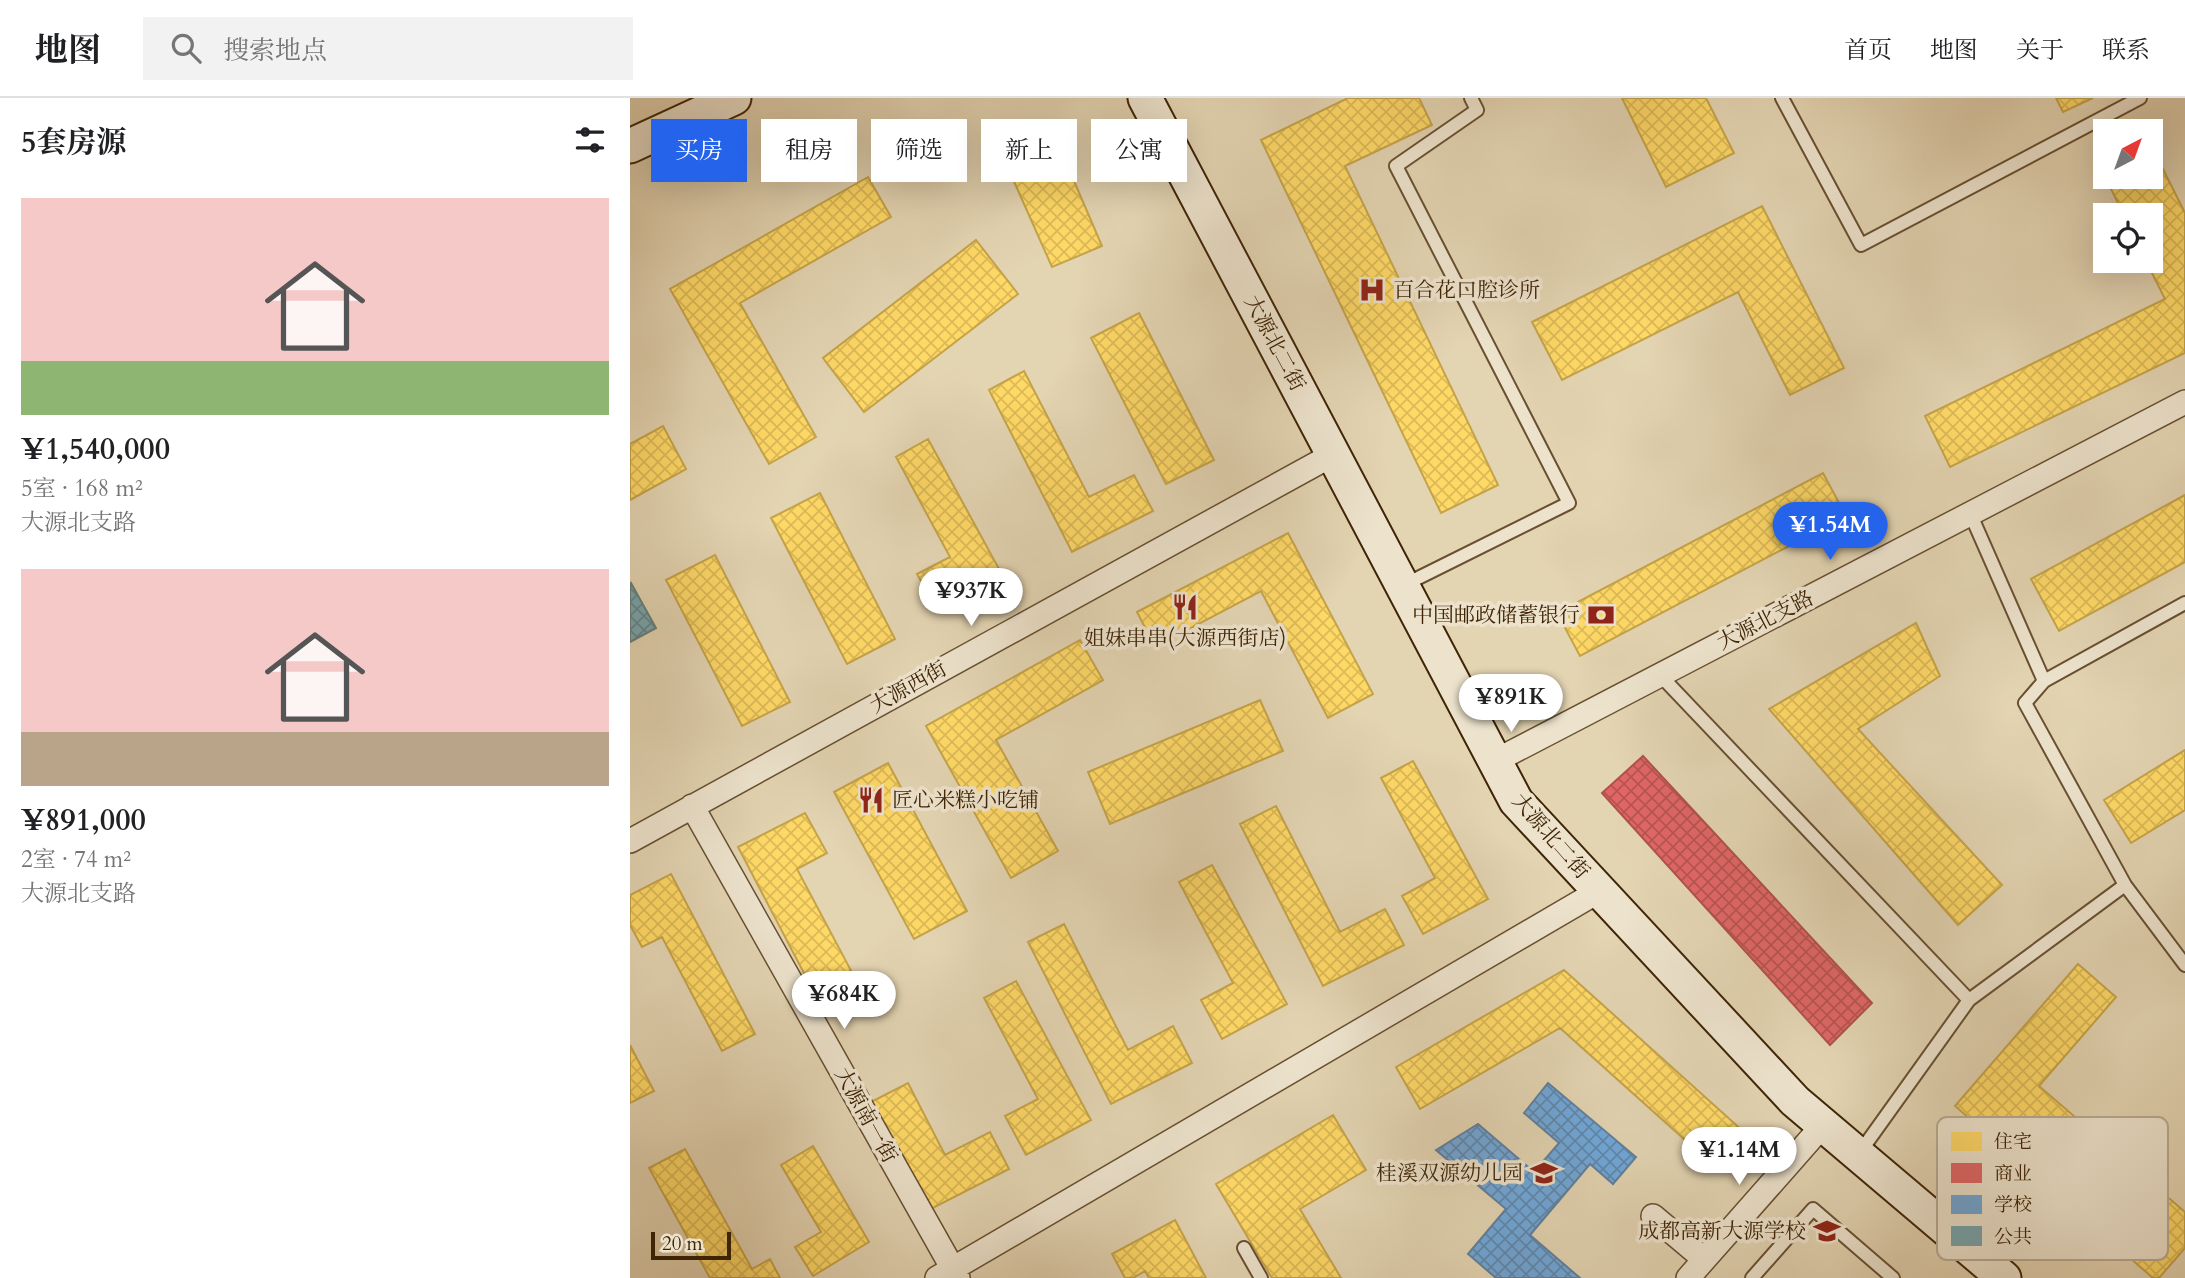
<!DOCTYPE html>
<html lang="zh">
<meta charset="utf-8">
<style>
:root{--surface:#fff;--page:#f2f2f2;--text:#202124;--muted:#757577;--line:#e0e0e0;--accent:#2563eb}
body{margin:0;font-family:Cardo,"Noto Serif SC",serif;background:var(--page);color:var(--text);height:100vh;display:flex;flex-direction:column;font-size:26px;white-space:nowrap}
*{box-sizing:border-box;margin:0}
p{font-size:23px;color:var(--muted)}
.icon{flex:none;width:38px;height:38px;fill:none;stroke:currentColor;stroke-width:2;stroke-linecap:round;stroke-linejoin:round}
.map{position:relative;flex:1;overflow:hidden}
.details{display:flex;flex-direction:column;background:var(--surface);width:630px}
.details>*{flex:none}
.hud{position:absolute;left:21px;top:21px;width:665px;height:63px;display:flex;gap:14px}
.needle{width:46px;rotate:41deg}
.tools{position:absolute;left:1463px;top:21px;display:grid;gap:14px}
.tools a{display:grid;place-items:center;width:70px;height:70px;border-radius:0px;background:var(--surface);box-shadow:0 7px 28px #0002;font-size:35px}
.scale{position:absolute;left:21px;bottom:18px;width:80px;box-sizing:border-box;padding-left:7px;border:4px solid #3f2406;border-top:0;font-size:19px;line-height:24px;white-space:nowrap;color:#3f2406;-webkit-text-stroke:5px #ede3cd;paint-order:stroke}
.price{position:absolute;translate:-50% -60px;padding:0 16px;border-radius:24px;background:#fff;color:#222;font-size:23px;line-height:46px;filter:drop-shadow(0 2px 4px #0008)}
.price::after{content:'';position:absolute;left:50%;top:42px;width:21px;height:16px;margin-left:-10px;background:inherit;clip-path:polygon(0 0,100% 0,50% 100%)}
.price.selected{background:var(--accent);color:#fff}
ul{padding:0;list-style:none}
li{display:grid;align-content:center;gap:14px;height:371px;padding:0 21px}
li span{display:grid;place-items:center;height:217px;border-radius:0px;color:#555}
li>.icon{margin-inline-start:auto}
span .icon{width:126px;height:126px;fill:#fffc;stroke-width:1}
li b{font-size:30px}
h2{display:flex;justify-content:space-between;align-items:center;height:84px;padding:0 21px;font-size:30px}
.tag{padding:0 24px;border-radius:0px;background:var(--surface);box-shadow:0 7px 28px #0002;font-size:24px;line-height:63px}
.tag.selected{background:var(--accent);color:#fff}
header{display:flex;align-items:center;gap:42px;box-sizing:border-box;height:98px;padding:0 35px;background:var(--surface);border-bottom:2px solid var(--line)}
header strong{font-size:33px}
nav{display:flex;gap:38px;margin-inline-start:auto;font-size:24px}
.search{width:490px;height:63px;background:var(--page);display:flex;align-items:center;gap:18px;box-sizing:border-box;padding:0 24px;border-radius:0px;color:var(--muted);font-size:26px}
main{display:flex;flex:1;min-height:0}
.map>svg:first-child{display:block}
.homes{fill:url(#homes-cross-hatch);stroke:#c5a349;stroke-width:2}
.shops{fill:url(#shops-cross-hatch);stroke:#b05249;stroke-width:2}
.schools{fill:url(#schools-cross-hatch);stroke:#61809c;stroke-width:2}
.public{fill:url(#public-cross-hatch);stroke:#667e7c;stroke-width:2}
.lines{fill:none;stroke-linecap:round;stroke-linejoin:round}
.lane-casing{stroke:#685031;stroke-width:16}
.street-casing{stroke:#685031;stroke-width:26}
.secondary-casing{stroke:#3f2406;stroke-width:37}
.lane{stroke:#ede3cd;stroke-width:12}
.street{stroke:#ede3cd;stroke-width:23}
.secondary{stroke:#ede3cd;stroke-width:33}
.labels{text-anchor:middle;stroke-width:7;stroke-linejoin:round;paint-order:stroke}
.poi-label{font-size:21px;fill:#3f2406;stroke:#ede3cd;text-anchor:end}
.street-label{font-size:21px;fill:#3f2406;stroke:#ede3cd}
.key{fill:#ede3cd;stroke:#b9aa91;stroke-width:2}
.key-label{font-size:19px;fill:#3f2406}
</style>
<header>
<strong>地图</strong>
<div class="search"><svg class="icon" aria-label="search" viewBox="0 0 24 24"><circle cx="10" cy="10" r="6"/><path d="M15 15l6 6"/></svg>搜索地点</div>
<nav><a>首页</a><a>地图</a><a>关于</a><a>联系</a></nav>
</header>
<main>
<section class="details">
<h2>5套房源<svg class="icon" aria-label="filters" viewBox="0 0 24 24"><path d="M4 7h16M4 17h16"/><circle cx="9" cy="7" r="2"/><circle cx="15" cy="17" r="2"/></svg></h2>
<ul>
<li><span style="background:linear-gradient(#f6c9c9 75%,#8fb573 0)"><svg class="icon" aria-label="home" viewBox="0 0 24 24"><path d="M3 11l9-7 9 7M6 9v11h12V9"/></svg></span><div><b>¥1,540,000</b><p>5室 · 168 m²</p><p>大源北支路</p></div></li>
<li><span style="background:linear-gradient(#f6c9c9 75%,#b9a48a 0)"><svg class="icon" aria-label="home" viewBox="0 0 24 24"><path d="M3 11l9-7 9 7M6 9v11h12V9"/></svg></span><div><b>¥891,000</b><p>2室 · 74 m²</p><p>大源北支路</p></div></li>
</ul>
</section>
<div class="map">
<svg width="1555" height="1180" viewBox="0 0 1555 1180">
<defs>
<pattern id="homes-cross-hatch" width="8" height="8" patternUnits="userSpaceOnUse" patternTransform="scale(1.75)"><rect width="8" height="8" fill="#ffd966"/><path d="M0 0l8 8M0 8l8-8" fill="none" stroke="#dcba57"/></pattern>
<pattern id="shops-cross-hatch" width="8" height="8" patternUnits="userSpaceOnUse" patternTransform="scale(1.75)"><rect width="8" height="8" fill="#e06666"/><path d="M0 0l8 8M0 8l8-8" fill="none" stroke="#b75452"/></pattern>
<pattern id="schools-cross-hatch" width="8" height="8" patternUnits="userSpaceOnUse" patternTransform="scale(1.75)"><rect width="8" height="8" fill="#6fa8dc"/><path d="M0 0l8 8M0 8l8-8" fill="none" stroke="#5d89b0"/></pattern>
<pattern id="public-cross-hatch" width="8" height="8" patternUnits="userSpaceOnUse" patternTransform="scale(1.75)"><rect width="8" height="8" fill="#76a5af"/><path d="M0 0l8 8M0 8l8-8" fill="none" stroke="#62868c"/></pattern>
</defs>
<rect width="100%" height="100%" fill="#e3d4b2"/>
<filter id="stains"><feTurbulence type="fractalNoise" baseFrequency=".00286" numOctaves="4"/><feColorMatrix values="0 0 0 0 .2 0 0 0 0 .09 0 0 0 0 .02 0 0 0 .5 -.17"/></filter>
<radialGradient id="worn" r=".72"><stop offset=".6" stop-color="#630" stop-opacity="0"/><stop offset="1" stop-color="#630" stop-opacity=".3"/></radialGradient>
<!-- homes -->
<path class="homes" d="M718 0H789L802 27 715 68 868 387 811 415 631 42Z
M992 0H1076L1104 55 1036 89Z
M1426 0H1463L1433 14Z
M429 48 472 148 422 169 378 70Z
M1529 63 1555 115V255L1320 369 1295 318 1535 201 1516 163H1521V117H1494L1479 87 1496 79H1521V67Z
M238 79 261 119 110 205 186 339 139 366 40 191Z
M1132 108 1214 270 1160 297 1108 194 932 282 902 224Z
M346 142 388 196 234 314 193 260Z
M509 215 584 362 536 386 461 240Z
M394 273 459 399 504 377 523 413 442 454 359 292Z
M33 328 56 371 0 402V346Z
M298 341 374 480 309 515 287 476 320 459 266 359Z
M1193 375 1216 418 950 558 927 515Z
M190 395 265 541 217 566 141 420Z
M1555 397V464L1429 533 1401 481Z
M658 435 743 596 698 620 631 493 525 549 507 514Z
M85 457 160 604 112 628 36 482Z
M1286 525 1310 578 1228 631 1372 787 1328 827 1139 611Z
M450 542 473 582 366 642 428 753 381 780 296 628Z
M630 602 653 653 480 726 458 674Z
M1555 652V712L1501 745 1474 702Z
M783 663 858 801 793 836 772 798 805 780 751 680Z
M258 665 337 813 284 841 204 694Z
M646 708 710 834 755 811 774 847 693 888 610 726Z
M175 715 197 755 167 771 226 882 188 902 108 749Z
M582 767 657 906 592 941 571 902 603 885 549 784Z
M41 776 125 936 92 953 32 839 12 849 0 827V797Z
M434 826 498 952 543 928 562 965 481 1006 398 844Z
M1448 866 1486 899 1409 988 1555 1114V1150L1529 1180H1523L1325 1008Z
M934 872 1114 1034 1084 1068 930 930 790 1011 766 969Z
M386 883 461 1022 396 1057 375 1018 408 1001 354 900Z
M0 947 24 993 0 1005Z
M278 985 315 1057 360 1034 379 1071 297 1113 241 1004Z
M703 1017 736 1072 670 1111 711 1180H642L586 1086Z
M183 1048 239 1144 183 1178 165 1149 191 1134 151 1067Z
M55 1051 122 1171 140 1161 150 1180H80L19 1070Z
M545 1122 576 1180H519L515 1173 503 1180H495L482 1156Z"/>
<!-- shops -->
<path class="shops" d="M1013 658 1242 905 1200 947 972 695Z"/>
<!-- schools -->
<path class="schools" d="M918 985 1006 1059 983 1086 960 1066 900 1137 950 1180H866L838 1156 876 1111 806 1052 848 1026 904 1074 929 1045 894 1015Z"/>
<!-- public -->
<path class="public" d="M1 485 26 530 0 544V486Z"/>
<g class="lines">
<!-- lane casing -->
<g class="lane-casing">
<path id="lane" d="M1152 0 1231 147 1510 0
M1340 415 1414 583 1555 505
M774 487 939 405 766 68 847 12 841 0
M1030 577 1339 902
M1414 583 1395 605 1495 787 1555 867
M1228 1057 1339 902 1495 787
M614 1150 631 1180
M1122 1180 1183 1111 1263 1180"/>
</g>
<!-- street casing -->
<g class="street-casing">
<path id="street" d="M865 663 1555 304
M62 708 328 1180
M0 743 704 356
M1023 1118 1074 1161
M307 1180 969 793
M1058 1180 1193 1027"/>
</g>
<!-- secondary casing -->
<g class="secondary-casing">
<path id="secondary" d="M515 0 886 703 1165 1003 1374 1180
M0 48 104 0"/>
</g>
<!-- lane -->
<use href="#lane" class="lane"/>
<!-- street -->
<use href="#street" class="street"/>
<!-- secondary -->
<use href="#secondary" class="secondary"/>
</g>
<!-- icons -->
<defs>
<g id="hospital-bare" transform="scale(2.1)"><path d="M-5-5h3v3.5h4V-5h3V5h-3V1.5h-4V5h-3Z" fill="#8f2418" stroke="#ede3cd" stroke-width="2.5" paint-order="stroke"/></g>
<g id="restaurant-bare" transform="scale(2.1)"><path d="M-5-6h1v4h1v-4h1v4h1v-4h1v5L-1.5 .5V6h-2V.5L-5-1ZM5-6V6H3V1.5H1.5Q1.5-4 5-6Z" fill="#8f2418" stroke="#ede3cd" stroke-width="2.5" paint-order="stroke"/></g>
<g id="bank-bare" transform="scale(2.1)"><path d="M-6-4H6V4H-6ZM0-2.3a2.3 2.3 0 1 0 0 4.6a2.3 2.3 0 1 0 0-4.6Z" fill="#8f2418" stroke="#ede3cd" stroke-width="2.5" paint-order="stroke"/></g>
<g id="school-bare" transform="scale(2.1)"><path d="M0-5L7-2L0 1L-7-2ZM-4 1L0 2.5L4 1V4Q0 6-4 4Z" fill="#8f2418" stroke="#ede3cd" stroke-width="2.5" paint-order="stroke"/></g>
</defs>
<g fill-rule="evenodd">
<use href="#hospital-bare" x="742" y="192"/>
<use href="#restaurant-bare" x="555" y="509"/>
<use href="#bank-bare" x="971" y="517"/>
<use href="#restaurant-bare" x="241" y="702"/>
<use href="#school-bare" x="914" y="1075"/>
<use href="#school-bare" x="1197" y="1133"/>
</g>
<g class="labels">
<!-- poi labels -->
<g class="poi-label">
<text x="763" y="199" text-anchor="start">百合花口腔诊所</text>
<text x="950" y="524">中国邮政储蓄银行</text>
<text x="555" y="547" text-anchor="middle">姐妹串串(大源西街店)</text>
<text x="262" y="709" text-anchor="start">匠心米糕小吃铺</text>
<text x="893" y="1082">桂溪双源幼儿园</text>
<text x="1176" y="1140">成都高新大源学校</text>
</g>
<!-- street labels -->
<g class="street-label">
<text transform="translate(645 245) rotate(62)" y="7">大源北二街</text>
<text transform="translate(1135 522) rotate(-27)" y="7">大源北支路</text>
<text transform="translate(278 589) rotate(-29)" y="7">大源西街</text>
<text transform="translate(921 738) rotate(49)" y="7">大源北二街</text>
<text transform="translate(236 1017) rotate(61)" y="7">大源南一街</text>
</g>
</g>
<!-- legend -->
<rect x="1307" y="1019" width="231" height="143" rx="10" class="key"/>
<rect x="1321" y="1034" width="31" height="19" fill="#ffd966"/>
<rect x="1321" y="1065" width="31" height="20" fill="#e06666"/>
<rect x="1321" y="1097" width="31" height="19" fill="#6fa8dc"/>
<rect x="1321" y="1128" width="31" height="20" fill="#76a5af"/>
<g class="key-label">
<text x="1364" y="1050">住宅</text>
<text x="1364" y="1082">商业</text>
<text x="1364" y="1113">学校</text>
<text x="1364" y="1145">公共</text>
</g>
<rect width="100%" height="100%" filter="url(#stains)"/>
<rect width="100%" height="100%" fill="url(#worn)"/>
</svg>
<div class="tools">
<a><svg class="needle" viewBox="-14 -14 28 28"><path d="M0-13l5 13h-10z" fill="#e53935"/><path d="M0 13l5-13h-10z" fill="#757577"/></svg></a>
<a><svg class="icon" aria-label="locate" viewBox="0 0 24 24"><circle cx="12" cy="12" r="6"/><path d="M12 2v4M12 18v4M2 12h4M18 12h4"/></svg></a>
</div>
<div class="scale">20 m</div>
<b class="price selected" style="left:1200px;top:464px">¥1.54M</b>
<b class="price" style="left:341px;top:530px">¥937K</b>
<b class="price" style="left:881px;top:636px">¥891K</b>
<b class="price" style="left:214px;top:933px">¥684K</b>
<b class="price" style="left:1109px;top:1089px">¥1.14M</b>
<div class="hud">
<a class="tag selected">买房</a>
<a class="tag">租房</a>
<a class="tag">筛选</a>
<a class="tag">新上</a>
<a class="tag">公寓</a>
</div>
</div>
</main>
